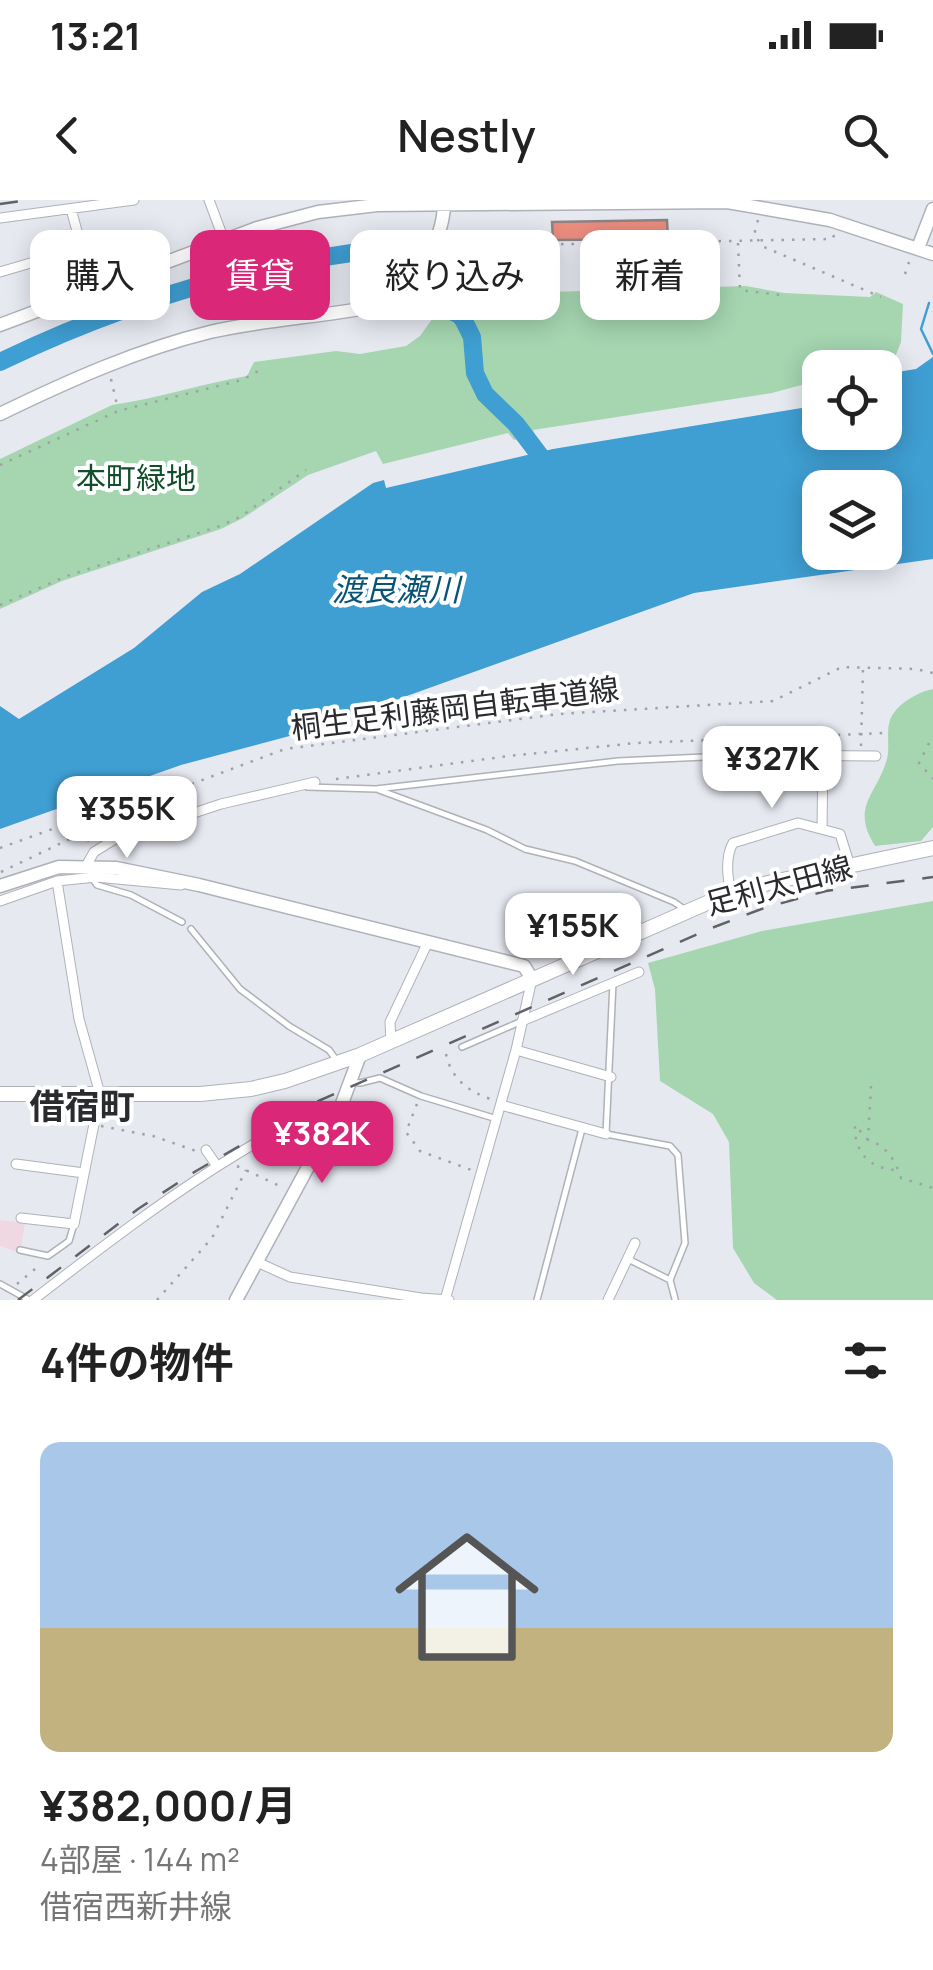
<!DOCTYPE html>
<html lang="ja">
<meta charset="utf-8">
<style>
:root{--surface:#fff;--page:#f6f6f6;--text:#222;--muted:#767676;--accent:#db2777}
body{margin:0;font-family:Manrope,"Noto Sans JP",sans-serif;background:var(--page);color:var(--text);height:100vh;display:flex;flex-direction:column;font-size:38px;white-space:nowrap}
*{box-sizing:border-box;margin:0}
p{font-size:32px;color:var(--muted)}
.icon{flex:none;width:55px;height:55px;fill:none;stroke:currentColor;stroke-width:2;stroke-linecap:round;stroke-linejoin:round}
.map{position:relative;height:1100px;overflow:hidden}
.side{display:flex;flex-direction:column;background:var(--surface);flex:1}
.side>*{flex:none}
.hud{position:absolute;left:30px;top:30px;width:875px;height:90px;display:flex;gap:20px}
.tools{position:absolute;left:802px;top:150px;display:grid;gap:20px}
.tools a{display:grid;place-items:center;width:100px;height:100px;border-radius:20px;background:var(--surface);box-shadow:0 5px 25px #0003;font-size:50px}
.price{position:absolute;translate:-50% -85px;padding:0 22px;border-radius:20px;background:#fff;color:#222;font-size:32px;line-height:65px;filter:drop-shadow(0 2px 5px #0008)}
.price::after{content:'';position:absolute;left:50%;top:60px;width:30px;height:22px;margin-left:-15px;background:inherit;clip-path:polygon(0 0,100% 0,50% 100%)}
.price.active{background:var(--accent);color:#fff}
ul{padding:0;list-style:none}
li{display:grid;align-content:center;gap:20px;height:530px;padding:0 40px}
li span{display:grid;place-items:center;height:310px;border-radius:20px;color:#555}
li>.icon{margin-inline-start:auto}
span .icon{width:180px;height:180px;fill:#fffc;stroke-width:1}
li b{font-size:42px}
h2{display:flex;justify-content:space-between;align-items:center;height:120px;padding:0 40px;font-size:42px}
.pill{padding:0 35px;border-radius:20px;background:var(--surface);box-shadow:0 5px 25px #0003;font-size:35px;line-height:90px}
.pill.active{background:var(--accent);color:#fff}
.status{display:flex;justify-content:space-between;align-items:center;height:70px;padding:0 50px;background:var(--surface);direction:ltr}
.status svg{height:28px;fill:currentColor}
header{display:flex;justify-content:space-between;align-items:center;height:130px;padding:0 40px;background:var(--surface);font-size:45px;font-weight:600}
.map>svg:first-child{display:block}
.industrial{fill:#f0d8e3}
.green{fill:#a5d6b0}
.water{fill:#3f9ed2;fill-rule:evenodd}
.lines{fill:none;stroke-linecap:round;stroke-linejoin:round}
.stream{stroke:#3f9ed2;stroke-width:2.5}
.river{stroke:#3f9ed2;stroke-width:18}
.building{fill:#eb8d7f;stroke:#8d8483;stroke-width:2.5}
.lane-casing{stroke:#afb1b8;stroke-width:8}
.street-casing{stroke:#afb1b8;stroke-width:11}
.secondary-casing{stroke:#afb1b8;stroke-width:15}
.primary-casing{stroke:#afb1b8;stroke-width:16}
.path{stroke:#a0a1a8;stroke-width:2.5;stroke-dasharray:2.5 8;stroke-linecap:butt}
.lane{stroke:#fff;stroke-width:5}
.street{stroke:#fff;stroke-width:9}
.secondary{stroke:#fff;stroke-width:12}
.primary{stroke:#fff;stroke-width:14}
.rail{stroke:#616266;stroke-width:2.5;stroke-dasharray:18 18;stroke-linecap:butt}
.labels{text-anchor:middle;stroke-width:8;stroke-linejoin:round;paint-order:stroke}
.park-label{font-size:30px;fill:#114e29;stroke:#fff}
.street-label{font-size:30px;fill:#2a2b2e;stroke:#fff}
.water-label{font-size:32px;font-style:italic;fill:#085477;stroke:#fff}
.quarter-label{font-size:35px;font-weight:bold;fill:#2a2b2e;stroke:#fff}
</style>
<div class="status"><b>13:21</b><svg viewBox="0 0 49 12"><path d="M0 12V9h3v3zM5 12V6h3v6zM10 12V3h3v9zM15 12V0h3v12zM26 1h20v11H26zM47 4h2v5h-2z"/></svg></div>
<header><svg class="icon" aria-label="back" viewBox="0 0 24 24"><path d="M15 5l-7 7 7 7"/></svg>Nestly<svg class="icon" aria-label="search" viewBox="0 0 24 24"><circle cx="10" cy="10" r="6"/><path d="M15 15l6 6"/></svg></header>
<div class="map">
<svg width="933" height="1100" viewBox="0 0 933 1100">
<rect width="100%" height="100%" fill="#e7e9f1"/>
<!-- industrial -->
<path class="industrial" d="M0 1020 25 1023 20 1053 0 1046Z"/>
<!-- green -->
<path class="green" d="M461 82 487 94 746 86 784 93 870 97 876 92 903 104 901 142 895 157C871 170 846 167 820 168V180L772 193 533 230 535 235 514 240 508 233 383 264 376 251 308 275 243 318 221 329 62 381 0 409V259L112 205C156 199 201 184 247 176L254 162 336 151 360 154 406 146 420 136 435 115H444L457 101 443 98Z
M933 489V627L921 641 875 646C850 606 877 595 887 559 890 547 886 531 890 520 896 504 918 492 933 489Z
M933 701V1100H777L754 1083 733 1048 729 942 713 914 660 881 655 789 648 763 762 731Z"/>
<!-- water -->
<path class="water" d="M933 157V359L694 393 312 530 181 565 0 629V506L19 519 134 448 202 392 240 374 373 283 384 280 386 288 553 249 820 205V232H885V187L889 185 885 174 916 169ZM820 288H885V352H820Z"/>
<g class="lines">
<!-- stream -->
<path class="stream" d="M929 103 921 129 933 154"/>
<!-- river -->
<path class="river" d="M436 104 460 115 464 121 472 137 475 173 485 194 516 224 547 265
M0 162C112 108 234 69 358 52H367L385 67"/>
</g>
<!-- building -->
<path class="building" d="M667 20 668 39 553 40 552 22Z"/>
<g class="lines">
<!-- lane casing -->
<g class="lane-casing">
<path id="lane" d="M307 587 376 589 618 561 747 555
M379 590 487 630 525 649 575 661 674 702 684 709
M92 678 97 685 131 695 182 722
M191 729 240 789 289 826 329 850 337 861
M613 783 606 934 670 946 678 955 685 1043 670 1080
M462 847 522 821
M353 882 360 883 380 878 421 896 497 919
M20 1050 48 1056 69 1041 74 1024
M628 1059 670 1080 675 1099
M0 1084 29 1100
M537 1100 582 929"/>
</g>
<!-- street casing -->
<g class="street-casing">
<path id="street" d="M209 0 224 40
M71 9 93 90
M0 18 134 0
M0 72 82 48
M747 555 876 556
M822 629 823 556
M86 666 94 652 115 639 221 604 315 582
M732 694C727 679 725 657 733 643L798 623 840 634 850 666
M0 701 57 681 96 677 181 685
M522 821 639 772
M391 841 390 822 428 742
M516 850 611 877
M501 905 606 934
M206 950 217 966
M16 964 84 973
M21 1018 74 1024 100 894 79 819 57 681
M257 1062 290 1077 421 1098 449 1100
M33 1100C103 1046 173 992 249 947 278 930 308 911 341 906
M445 1100 516 850 532 779
M608 1100 635 1043"/>
</g>
<!-- secondary casing -->
<g class="secondary-casing">
<path id="secondary" d="M918 48 933 9
M0 125 257 28 318 12 377 5 727 2 830 20 933 54
M0 214C68 181 137 150 210 132 263 120 318 117 372 107 410 95 443 44 444 5
M0 686 59 667 116 668 199 685 524 766 532 779
M236 1100 341 906 360 855"/>
</g>
<!-- primary casing -->
<g class="primary-casing">
<path id="primary" d="M0 894H200L251 889 285 881 360 855 716 699 768 683 933 648"/>
</g>
<!-- path -->
<path class="path" d="M758 20 754 35 764 47 881 97
M738 43 740 90 780 95 782 102
M446 50 463 46 832 39 835 34
M905 74 909 62
M807 158V160
M111 179 118 209
M0 265 118 211 242 180 258 171
M0 405 67 376 220 326 240 317 306 270
M929 543 919 563 933 579
M861 546 863 469
M336 579 509 556 636 543 885 533
M78 623 88 642
M0 648 152 593 157 597
M1 672 157 597 285 549 559 514 773 501 842 467 916 469 933 473
M446 854C451 878 468 892 491 899
M871 886 868 940C887 946 895 960 901 978L933 988
M417 904 406 932 420 951 474 971
M101 926 153 936 199 952
M868 940 855 925C854 953 870 969 897 970
M237 966 284 988
M17 1084 41 1064
M157 1100 212 1038 246 970"/>
<!-- lane -->
<use href="#lane" class="lane"/>
<!-- street -->
<use href="#street" class="street"/>
<!-- secondary -->
<use href="#secondary" class="secondary"/>
<!-- primary -->
<use href="#primary" class="primary"/>
<!-- rail -->
<path class="rail" d="M0 4 29 0
M18 1100 138 1009 196 971 316 902 709 729 764 708 826 691 933 677"/>
</g>
<g class="labels">
<!-- park labels -->
<g class="park-label">
<text x="136" y="289">本町緑地</text>
</g>
<!-- street labels -->
<g class="street-label">
<text transform="translate(455 509) rotate(-7)" y="10">桐生足利藤岡自転車道線</text>
<text transform="translate(779 686) rotate(-15)" y="10">足利太田線</text>
</g>
<!-- water labels -->
<g class="water-label">
<text x="396" y="401">渡良瀬川</text>
</g>
<!-- quarter labels -->
<g class="quarter-label">
<text x="82" y="919">借宿町</text>
</g>
</g>
</svg>
<div class="tools">
<a><svg class="icon" aria-label="locate" viewBox="0 0 24 24"><circle cx="12" cy="12" r="6"/><path d="M12 2v4M12 18v4M2 12h4M18 12h4"/></svg></a>
<a><svg class="icon" aria-label="layers" viewBox="0 0 24 24"><path d="M12 4l9 5-9 5-9-5zM3 14l9 5 9-5"/></svg></a>
</div>
<b class="price" style="left:772px;top:611px">¥327K</b>
<b class="price" style="left:127px;top:661px">¥355K</b>
<b class="price" style="left:573px;top:778px">¥155K</b>
<b class="price active" style="left:322px;top:986px">¥382K</b>
<div class="hud">
<a class="pill">購入</a>
<a class="pill active">賃貸</a>
<a class="pill">絞り込み</a>
<a class="pill">新着</a>
</div>
</div>
<section class="side">
<h2>4件の物件<svg class="icon" aria-label="filters" viewBox="0 0 24 24"><path d="M4 7h16M4 17h16"/><circle cx="9" cy="7" r="2"/><circle cx="15" cy="17" r="2"/></svg></h2>
<ul>
<li><span style="background:linear-gradient(#a9c7e8 60%,#c2b280 0)"><svg class="icon" aria-label="home" viewBox="0 0 24 24"><path d="M3 11l9-7 9 7M6 9v11h12V9"/></svg></span><div><b>¥382,000/月</b><p>4部屋 · 144 m²</p><p>借宿西新井線</p></div></li>
</ul>
</section>
